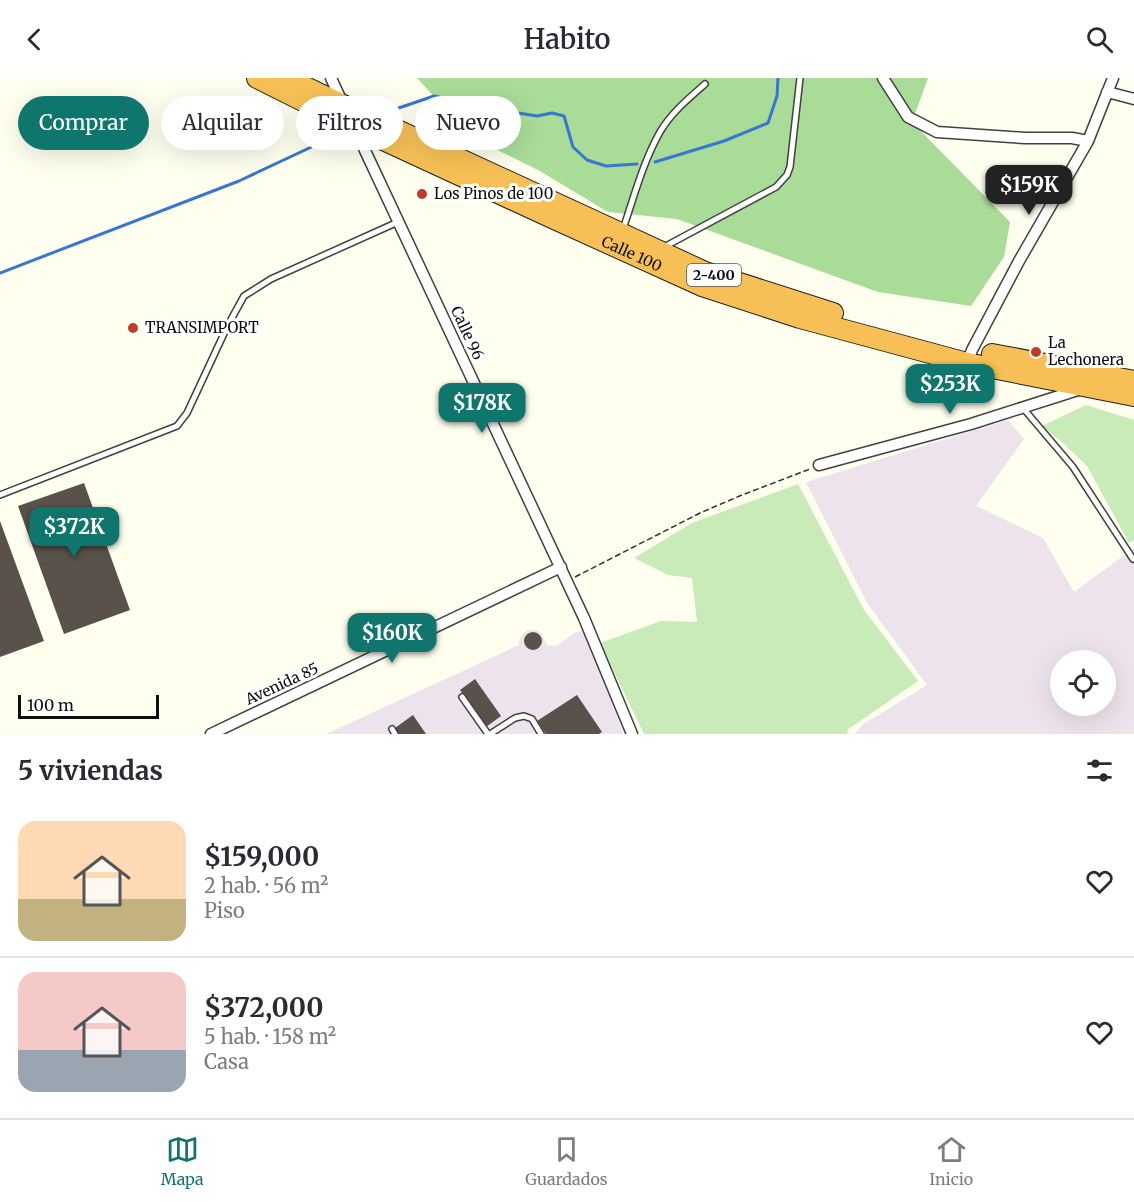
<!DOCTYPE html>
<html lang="es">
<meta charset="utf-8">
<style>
:root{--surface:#fff;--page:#f7f7f7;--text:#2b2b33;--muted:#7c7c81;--line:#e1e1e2;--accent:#0f766e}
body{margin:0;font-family:Merriweather,serif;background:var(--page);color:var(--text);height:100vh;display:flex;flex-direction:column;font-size:22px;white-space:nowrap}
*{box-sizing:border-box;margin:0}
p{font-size:20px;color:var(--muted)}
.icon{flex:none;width:33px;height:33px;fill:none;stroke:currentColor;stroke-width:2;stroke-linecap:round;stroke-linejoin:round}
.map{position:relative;height:656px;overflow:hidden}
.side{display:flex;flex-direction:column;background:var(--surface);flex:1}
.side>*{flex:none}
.top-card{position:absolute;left:18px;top:18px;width:600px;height:54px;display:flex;gap:12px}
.tools{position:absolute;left:1050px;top:572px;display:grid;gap:12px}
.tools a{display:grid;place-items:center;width:66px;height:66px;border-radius:50%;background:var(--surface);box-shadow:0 6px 24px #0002;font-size:30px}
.scale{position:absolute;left:18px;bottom:15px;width:141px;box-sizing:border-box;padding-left:6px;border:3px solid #0e0e0e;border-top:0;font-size:16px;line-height:21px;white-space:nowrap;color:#0e0e0e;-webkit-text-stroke:4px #fff;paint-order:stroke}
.price{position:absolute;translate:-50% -51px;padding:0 14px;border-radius:12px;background:var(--accent);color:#fff;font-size:20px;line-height:39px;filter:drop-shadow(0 2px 3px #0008)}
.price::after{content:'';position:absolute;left:50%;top:36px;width:18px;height:14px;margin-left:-9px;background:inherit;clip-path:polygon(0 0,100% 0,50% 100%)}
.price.on{background:#222;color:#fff}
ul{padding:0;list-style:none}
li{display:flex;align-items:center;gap:18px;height:150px;padding:0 18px}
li+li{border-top:2px solid var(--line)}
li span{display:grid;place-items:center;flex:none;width:168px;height:120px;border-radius:18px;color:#555}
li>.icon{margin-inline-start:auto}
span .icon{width:72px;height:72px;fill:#fffc;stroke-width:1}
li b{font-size:26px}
h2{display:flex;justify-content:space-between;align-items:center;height:72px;padding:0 18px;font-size:26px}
.pill{padding:0 21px;border-radius:27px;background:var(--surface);box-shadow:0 6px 24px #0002;font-size:21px;line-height:54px}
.pill.on{background:var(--accent);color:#fff}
header{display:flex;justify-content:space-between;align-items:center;height:78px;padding:0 18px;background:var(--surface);font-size:27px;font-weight:600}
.menu{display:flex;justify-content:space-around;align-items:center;height:84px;border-top:2px solid var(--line);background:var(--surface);font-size:16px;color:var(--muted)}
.menu a{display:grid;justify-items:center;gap:3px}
.menu .on{color:var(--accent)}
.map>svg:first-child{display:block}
.industrial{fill:#ede3ec;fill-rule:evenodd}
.green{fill:#c8ebb8}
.forest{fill:#a8dc97}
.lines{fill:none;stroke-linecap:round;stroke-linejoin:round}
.stream{stroke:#3876d1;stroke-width:3}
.building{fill:#58524a}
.lane-casing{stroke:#414141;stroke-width:8}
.street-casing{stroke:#414141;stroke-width:13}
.highway-casing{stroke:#1f1f1f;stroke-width:22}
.path{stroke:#303030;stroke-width:1.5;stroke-dasharray:6 3;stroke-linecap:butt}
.lane{stroke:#fff;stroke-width:5}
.street{stroke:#fff;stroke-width:10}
.highway{stroke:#f7c056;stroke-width:20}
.poi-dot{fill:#c23b22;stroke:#fff;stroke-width:2}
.labels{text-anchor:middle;stroke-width:6;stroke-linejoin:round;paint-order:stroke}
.shield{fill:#fff;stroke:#565656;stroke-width:1.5}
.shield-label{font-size:14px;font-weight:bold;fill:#0e0e0e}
.poi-label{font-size:15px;fill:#0e0e0e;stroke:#fff;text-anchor:start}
.street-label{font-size:15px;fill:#0e0e0e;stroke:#fff}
</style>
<header><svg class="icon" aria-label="back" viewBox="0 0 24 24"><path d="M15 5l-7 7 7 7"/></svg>Habito<svg class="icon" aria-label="search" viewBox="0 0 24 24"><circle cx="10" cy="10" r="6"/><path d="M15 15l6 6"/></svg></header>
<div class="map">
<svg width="1134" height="656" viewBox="0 0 1134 656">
<rect width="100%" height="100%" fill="#fffff0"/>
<!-- industrial -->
<path class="industrial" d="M1008 342 1024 361 976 428 1043 460 1074 514 1134 470V656H855L862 647 927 607 867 525 806 404ZM1060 582H1106V627H1060Z
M528 552H536L541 555 547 567 557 568 574 555 585 552 607 607 623 656H326L519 567V562L523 556Z"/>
<!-- green -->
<path class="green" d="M1086 327 1134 342V462L1129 465 1087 388 1063 365 1042 348Z
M798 406 864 532 918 603 847 652 848 656H644L600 565 661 543 697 544 692 500 668 497 634 480 692 445Z"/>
<!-- forest -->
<path class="forest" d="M417 0H928L912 44 1010 144 1004 179 971 228 878 214 677 141 608 134 538 92 471 59Z"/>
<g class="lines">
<!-- stream -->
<path class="stream" d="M384 35 434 18 512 34 537 38 552 35 564 38 573 69 587 82 606 88 637 86
M655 84 724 63 768 45 777 18 778 0
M0 195 239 103 337 57"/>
</g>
<!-- building -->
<path class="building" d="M84 405 130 532 64 556 18 428Z
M0 443 44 563 0 579Z
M524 563a9 9 0 1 1 18 0a9 9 0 1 1-18 0Z
M475 601 501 638 486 649 460 612Z
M577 617 602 654 599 656H546L537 643Z
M413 637 426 656H399L395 650Z"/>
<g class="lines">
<!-- lane casing -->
<g class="lane-casing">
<path id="lane" d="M623 151C634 119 643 84 660 54 671 35 689 20 705 6
M664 169 776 109 787 97 790 89 800 0
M1023 330 1073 389 1133 481
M0 417 177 348 187 335 228 247 244 218 271 201 398 144
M462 619 488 656
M392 651 395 656
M490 656 515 640 524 638 532 641 541 656"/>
</g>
<!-- street casing -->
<g class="street-casing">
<path id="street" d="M331 0 342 24
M883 0 908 39 937 54 1025 60H1072L1088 63
M1107 14 1134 21
M354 49 584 540 632 656
M967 285 972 272 1019 183 1088 63 1113 0
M819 387 971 346 1081 311
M211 656 561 489"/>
</g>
<!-- highway casing -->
<g class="highway-casing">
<g id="highway">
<path id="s1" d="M257 0 353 48 550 139 702 208 800 240 967 285 1134 318"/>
<path d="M287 0 343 27 705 194 833 235"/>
<path d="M992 276 1134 303"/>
</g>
</g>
<!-- path -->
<path class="path" d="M575 499 700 435 742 417 810 391"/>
<!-- lane -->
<use href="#lane" class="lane"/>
<!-- street -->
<use href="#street" class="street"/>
<!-- highway -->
<use href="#highway" class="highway"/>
</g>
<!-- markers -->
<g class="poi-dot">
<circle cx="422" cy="116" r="6"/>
<circle cx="133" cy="250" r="6"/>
<circle cx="1036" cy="274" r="6"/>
</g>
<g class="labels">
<!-- shield labels -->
<rect class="shield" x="687" y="186" width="54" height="22" rx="4.5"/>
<g class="shield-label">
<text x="714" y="202">2-400</text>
</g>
<!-- poi labels -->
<g class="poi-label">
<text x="434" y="121">Los Pinos de 100</text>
<text x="145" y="255">TRANSIMPORT</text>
<text x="1048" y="270">La<tspan x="1048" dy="17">Lechonera</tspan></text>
</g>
<!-- street labels -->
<g class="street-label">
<text dy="5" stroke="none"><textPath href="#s1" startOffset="414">Calle 100</textPath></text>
<text transform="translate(467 255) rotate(65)" y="5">Calle 96</text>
<text transform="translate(282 606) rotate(-25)" y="5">Avenida 85</text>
</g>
</g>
</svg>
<div class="tools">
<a><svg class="icon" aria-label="locate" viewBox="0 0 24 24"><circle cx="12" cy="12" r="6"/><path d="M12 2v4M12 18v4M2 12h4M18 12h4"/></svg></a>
</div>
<div class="scale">100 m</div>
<b class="price on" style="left:1029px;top:138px">$159K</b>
<b class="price" style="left:950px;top:337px">$253K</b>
<b class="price" style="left:482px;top:356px">$178K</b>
<b class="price" style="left:74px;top:480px">$372K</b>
<b class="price" style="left:392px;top:586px">$160K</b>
<div class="top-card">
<a class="pill on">Comprar</a>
<a class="pill">Alquilar</a>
<a class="pill">Filtros</a>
<a class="pill">Nuevo</a>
</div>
</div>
<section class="side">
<h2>5 viviendas<svg class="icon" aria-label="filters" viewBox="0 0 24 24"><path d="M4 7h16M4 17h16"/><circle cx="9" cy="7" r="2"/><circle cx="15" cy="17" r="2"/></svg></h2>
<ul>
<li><span style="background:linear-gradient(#ffd9b3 65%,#c2b280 0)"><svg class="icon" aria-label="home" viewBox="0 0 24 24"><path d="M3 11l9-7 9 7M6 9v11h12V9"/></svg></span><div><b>$159,000</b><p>2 hab. · 56 m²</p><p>Piso</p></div><svg class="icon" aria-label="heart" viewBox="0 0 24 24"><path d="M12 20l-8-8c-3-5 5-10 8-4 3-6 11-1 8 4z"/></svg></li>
<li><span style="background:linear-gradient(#f6c9c9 65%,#9aa5b1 0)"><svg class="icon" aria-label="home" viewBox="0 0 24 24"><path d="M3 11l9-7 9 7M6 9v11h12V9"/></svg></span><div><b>$372,000</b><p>5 hab. · 158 m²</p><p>Casa</p></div><svg class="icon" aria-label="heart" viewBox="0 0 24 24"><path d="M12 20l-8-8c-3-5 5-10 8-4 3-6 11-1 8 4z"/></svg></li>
</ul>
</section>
<nav class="menu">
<a class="on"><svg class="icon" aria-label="map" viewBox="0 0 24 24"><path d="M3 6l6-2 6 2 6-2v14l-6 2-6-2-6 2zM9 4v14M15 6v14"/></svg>Mapa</a>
<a><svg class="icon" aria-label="saved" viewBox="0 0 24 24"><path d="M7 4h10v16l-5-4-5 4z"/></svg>Guardados</a>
<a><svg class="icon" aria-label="home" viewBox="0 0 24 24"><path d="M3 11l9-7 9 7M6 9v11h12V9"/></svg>Inicio</a>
</nav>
